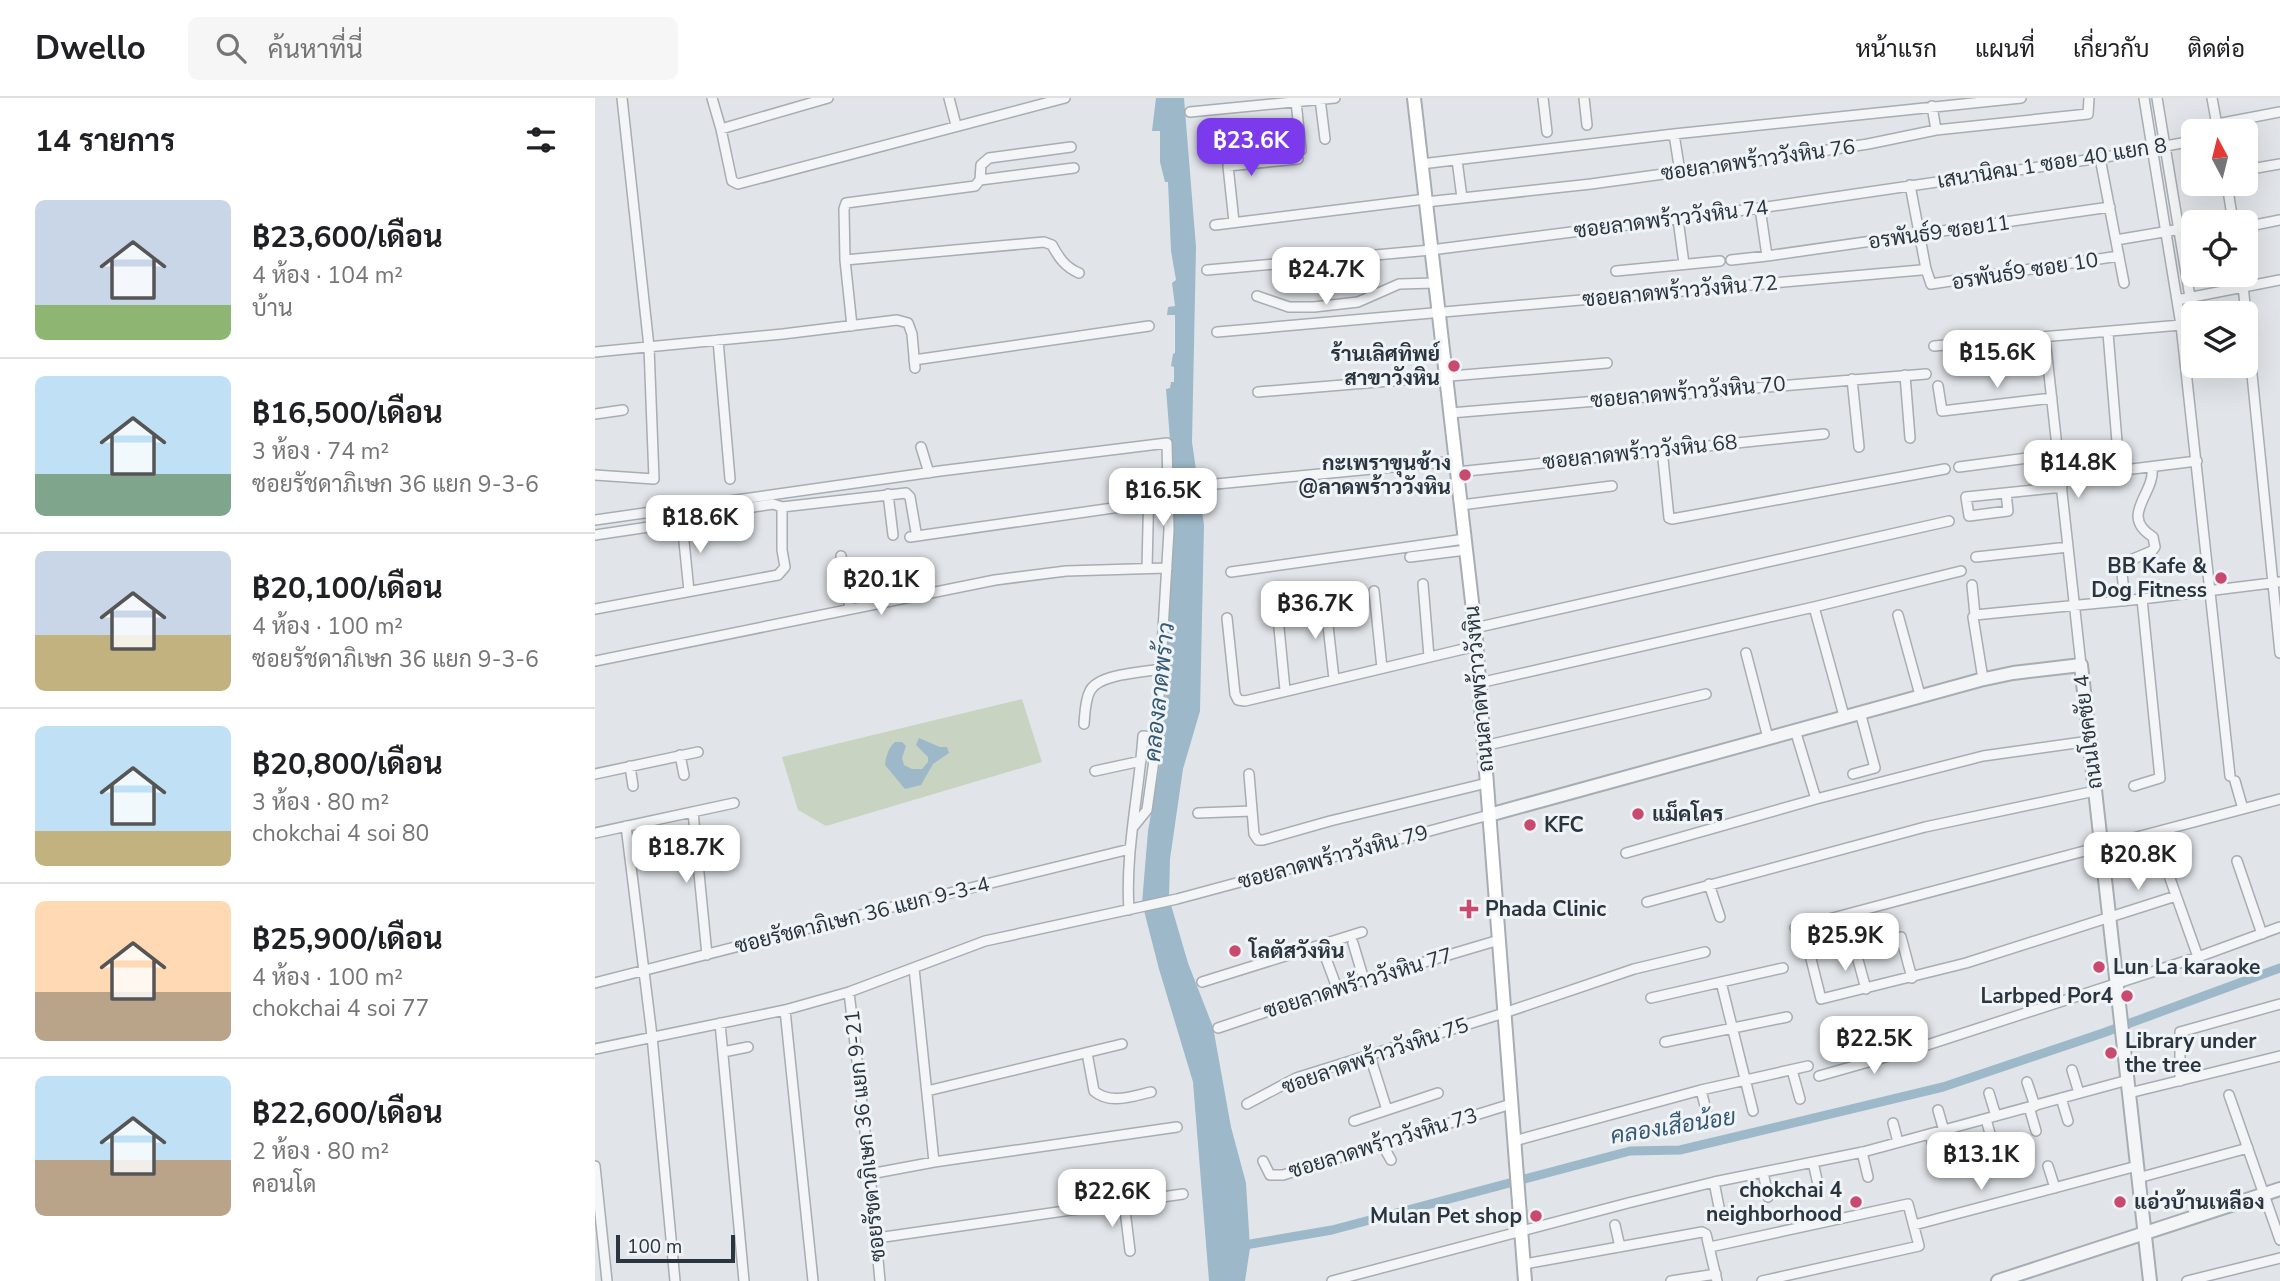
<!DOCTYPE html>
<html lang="th">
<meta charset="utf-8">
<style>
:root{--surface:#fff;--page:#f6f6f6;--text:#202124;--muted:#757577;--line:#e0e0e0;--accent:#7c3aed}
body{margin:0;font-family:"Nunito Sans",Sarabun,sans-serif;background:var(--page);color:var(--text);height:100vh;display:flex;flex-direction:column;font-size:26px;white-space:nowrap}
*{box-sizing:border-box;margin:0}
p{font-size:23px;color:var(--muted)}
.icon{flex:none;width:38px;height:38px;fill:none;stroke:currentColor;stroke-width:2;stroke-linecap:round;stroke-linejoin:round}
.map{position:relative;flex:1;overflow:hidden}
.details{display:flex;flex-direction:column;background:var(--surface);width:595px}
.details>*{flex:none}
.needle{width:46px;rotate:353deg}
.controls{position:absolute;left:1586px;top:21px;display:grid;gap:14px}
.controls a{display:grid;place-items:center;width:77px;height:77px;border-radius:10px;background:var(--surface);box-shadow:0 7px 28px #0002;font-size:35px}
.scale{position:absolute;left:21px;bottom:18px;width:119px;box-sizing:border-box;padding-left:7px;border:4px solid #2a3540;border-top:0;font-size:19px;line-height:24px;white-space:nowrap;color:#2a3540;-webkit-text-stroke:5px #f0f4f6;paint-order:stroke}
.price{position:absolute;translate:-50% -60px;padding:0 16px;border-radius:14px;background:#fff;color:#222;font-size:23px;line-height:46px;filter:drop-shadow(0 2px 4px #0008)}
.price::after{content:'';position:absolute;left:50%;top:42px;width:21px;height:16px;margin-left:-10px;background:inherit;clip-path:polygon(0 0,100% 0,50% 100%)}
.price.selected{background:var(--accent);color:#fff}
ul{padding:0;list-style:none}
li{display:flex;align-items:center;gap:21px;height:175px;padding:0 35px}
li+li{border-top:2px solid var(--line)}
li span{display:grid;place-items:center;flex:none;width:196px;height:140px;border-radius:10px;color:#555}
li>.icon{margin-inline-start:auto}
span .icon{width:84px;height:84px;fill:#fffc;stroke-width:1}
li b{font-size:30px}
h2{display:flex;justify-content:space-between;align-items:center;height:84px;padding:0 35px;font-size:30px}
header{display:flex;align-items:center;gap:42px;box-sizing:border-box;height:98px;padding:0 35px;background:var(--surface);border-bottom:2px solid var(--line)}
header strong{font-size:33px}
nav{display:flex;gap:38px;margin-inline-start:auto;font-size:24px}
.search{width:490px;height:63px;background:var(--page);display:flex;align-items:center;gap:18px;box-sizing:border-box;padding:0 24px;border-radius:10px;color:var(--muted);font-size:26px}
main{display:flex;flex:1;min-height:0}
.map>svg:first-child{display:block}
.green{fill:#c9d3c2}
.water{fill:#9db8c8}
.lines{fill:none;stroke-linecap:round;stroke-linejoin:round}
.canal{stroke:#9db8c8;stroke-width:9}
.minor-casing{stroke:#a6adb3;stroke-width:12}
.tertiary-casing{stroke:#a6adb3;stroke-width:16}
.secondary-casing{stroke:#a6adb3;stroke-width:16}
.minor{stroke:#f3f5f7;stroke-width:9}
.tertiary{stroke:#f3f5f7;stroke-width:12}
.secondary{stroke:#fff;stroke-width:12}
.poi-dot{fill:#c94a6f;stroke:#f0f4f6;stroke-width:2.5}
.labels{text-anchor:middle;stroke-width:6;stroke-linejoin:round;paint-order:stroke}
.street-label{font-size:21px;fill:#2a3540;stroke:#f0f4f6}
.poi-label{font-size:21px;font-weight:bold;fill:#2a3540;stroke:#f0f4f6;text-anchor:start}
.water-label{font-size:23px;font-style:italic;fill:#355972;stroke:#f0f4f6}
</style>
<header>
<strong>Dwello</strong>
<div class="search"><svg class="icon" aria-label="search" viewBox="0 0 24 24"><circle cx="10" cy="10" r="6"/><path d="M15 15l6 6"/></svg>ค้นหาที่นี่</div>
<nav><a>หน้าแรก</a><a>แผนที่</a><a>เกี่ยวกับ</a><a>ติดต่อ</a></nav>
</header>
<main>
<section class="details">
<h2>14 รายการ<svg class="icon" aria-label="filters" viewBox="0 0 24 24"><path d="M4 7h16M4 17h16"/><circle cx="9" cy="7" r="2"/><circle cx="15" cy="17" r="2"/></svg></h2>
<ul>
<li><span style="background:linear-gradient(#c9d6e8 75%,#8fb573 0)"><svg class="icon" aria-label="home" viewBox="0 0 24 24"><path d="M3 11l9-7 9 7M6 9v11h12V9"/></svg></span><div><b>฿23,600/เดือน</b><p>4 ห้อง · 104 m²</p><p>บ้าน</p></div></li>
<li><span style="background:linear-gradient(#bfe0f5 70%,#7fa58c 0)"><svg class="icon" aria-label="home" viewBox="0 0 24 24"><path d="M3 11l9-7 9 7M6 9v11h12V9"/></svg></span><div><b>฿16,500/เดือน</b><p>3 ห้อง · 74 m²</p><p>ซอยรัชดาภิเษก 36 แยก 9-3-6</p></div></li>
<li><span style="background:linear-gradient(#c9d6e8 60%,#c2b280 0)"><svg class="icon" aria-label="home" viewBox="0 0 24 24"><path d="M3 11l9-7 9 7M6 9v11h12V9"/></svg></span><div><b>฿20,100/เดือน</b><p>4 ห้อง · 100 m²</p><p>ซอยรัชดาภิเษก 36 แยก 9-3-6</p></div></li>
<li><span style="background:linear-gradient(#bfe0f5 75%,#c2b280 0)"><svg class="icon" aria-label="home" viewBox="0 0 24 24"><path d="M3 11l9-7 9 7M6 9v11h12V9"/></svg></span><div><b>฿20,800/เดือน</b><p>3 ห้อง · 80 m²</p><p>chokchai 4 soi 80</p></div></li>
<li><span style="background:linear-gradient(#ffd9b3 65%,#b9a48a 0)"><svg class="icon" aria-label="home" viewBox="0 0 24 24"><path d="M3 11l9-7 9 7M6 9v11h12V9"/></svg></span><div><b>฿25,900/เดือน</b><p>4 ห้อง · 100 m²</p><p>chokchai 4 soi 77</p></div></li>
<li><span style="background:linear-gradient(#bfe0f5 60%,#b9a48a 0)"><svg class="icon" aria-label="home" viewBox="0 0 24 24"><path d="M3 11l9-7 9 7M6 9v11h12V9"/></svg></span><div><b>฿22,600/เดือน</b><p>2 ห้อง · 80 m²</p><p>คอนโด</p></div></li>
</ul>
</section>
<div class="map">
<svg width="1685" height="1183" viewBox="0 0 1685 1183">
<rect width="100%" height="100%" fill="#e1e5e9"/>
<!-- green -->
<path class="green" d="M427 601 447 664 231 728 203 712 187 659Z"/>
<!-- water -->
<path class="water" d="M561 0H589L601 149 597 344 609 427 605 613 588 671 575 761 574 800 593 865 618 929 636 1029 651 1085 655 1150 650 1183H614L598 984 564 871 547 805 553 733 567 653 569 626 578 423 575 382 578 380 571 291 575 290 576 284H579V269L576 268 578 256 580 255V217H572L573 209 580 208 577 185 581 182 576 153 573 84H570L565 64V33H557Z
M324 640 345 649H352L354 655 338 666 326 687 310 691 290 667C291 659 293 650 300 644H307L311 648 307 660 309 667 317 671H327L333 664V659L321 647Z"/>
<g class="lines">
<!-- canal -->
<path class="canal" d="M644 1148 737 1132 1035 1053 1085 1052 1348 989 1508 935 1685 870"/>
<!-- minor casing -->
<g class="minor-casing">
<path id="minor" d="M117 0 126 31 137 83 143 86 470 0
M354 0 361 27
M948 0 952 34
M989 0 992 27
M1549 0 1586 227 1635 678
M1562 0 1595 199
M1617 0 1623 33
M725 1 730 41
M701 3 706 52
M1337 8 1341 32
M595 14 740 0
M1622 26 1685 14
M126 31 233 0
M1079 36 1085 74
M1505 60 1529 185
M862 62 867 100
M826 66 1079 36 1426 0
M1650 72 1685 66
M385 82 479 70
M1632 86 1638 124
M1315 87 1331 171 1336 186 1524 158
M831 104 996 86 1141 66 1273 46 1341 32 1493 16 1494 0
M1165 110 1172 158
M1083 121 1089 166
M639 124 633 68 703 61
M1623 124 1638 122
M620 127 831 101
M1650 129 1685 122
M1521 142 1598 129
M250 162 449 144 457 147C464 160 470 169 484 175
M1136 162 1172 158 1515 109
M612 172 836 152 1165 110 1505 60 1598 43
M1021 173 1125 163
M1647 177 1685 555
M662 198 694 209H719L763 204 804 186 840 185
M1582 202 1685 182
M257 228 250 162 249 111 251 105 380 88 385 82 386 67 394 60 476 49
M622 234 1326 172
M1513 235 1524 368 1529 372 1602 363
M1450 240 1486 567
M123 242 135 381
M1339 248 1586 227
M0 254 188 236 302 222 313 225 317 236 320 270
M319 262 554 228
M1310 277 1315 340
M1257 281 1264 349
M1343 288 1347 313 1457 300
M663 294 1012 265
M855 315 1331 276
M0 316 28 312
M326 349 334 375
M1067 351 1074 420 1077 421 1350 371
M1364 369 1463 356
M862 374 1229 336
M0 377 59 381 54 249 27 0
M621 386 861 363
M1411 395 1413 413 1374 418 1371 399 1467 389
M293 396 298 437
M866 407 1017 388
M0 422 345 373 572 345 574 432 561 648 552 712 539 728
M87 424 94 493
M0 437 87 424 91 420 97 418 178 406 187 409 311 395 315 399 321 434
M315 439 539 407H552L572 412
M246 458 255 511
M815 459 871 452
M1381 459 1473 449
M552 470 554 388
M636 474 870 441
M828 486 834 559
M1377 487 1380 517
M779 493 787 570
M730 501 739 581
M1530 503 1526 466 1557 453 1560 449 1558 439C1523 417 1561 396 1557 369
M682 509 690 592
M1219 509 1249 618
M0 511 183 477 190 469 187 452V409
M1303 517 1325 597
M632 520 640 596 643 602 650 603 881 548
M880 530 1354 423
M1151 555 1173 640
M0 563 400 482 471 473 572 470
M1388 581 1378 519 1380 517 1547 501 1685 484
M884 585 1219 509 1366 473
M489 626C490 615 490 602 495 593 503 576 549 574 566 571
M1200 632 1221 701
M889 648 1111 596
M85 657 89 677
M35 668 38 688
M500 673 546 663
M0 676 103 654
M654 676 659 736 663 742H668L735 723 892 685
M1258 676 1280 670 1265 614
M1640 683 1648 711
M1539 688 1565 680 1547 501
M98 714 112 857
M603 715 657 713
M31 728 57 938 80 1183
M0 735 139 705
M1031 755 1221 701 1388 658 1495 643
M1642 763 1667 836
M1572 772 1603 859
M1114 786 1125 819
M1052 804 1330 729 1500 693
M534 812C530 754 544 696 548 638L561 639
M1200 830 1685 701
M1306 839 1317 880
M758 845 769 882
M1260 851 1271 891
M729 855 742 890
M1216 861 1226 901 1371 865 1581 798
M319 870 339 1064
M607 884 767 834
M1126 884 1158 1013
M0 885 285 812 535 751
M254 894 275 1076 285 1183
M1056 900 1188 870
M190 912 218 1183
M125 925 149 1183
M623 930 742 890 904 842
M1070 944 1192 919
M0 951 190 912 254 894 390 843 582 801 894 717
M128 954 153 949
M492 955 499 993C515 1007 538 998 556 994
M1197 972 1205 1001
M1477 972 1484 995
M1224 978 1326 949 1603 859 1685 829
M1585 983V934L1685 906
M1432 984 1440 1008
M1106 992 1114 1024
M332 993 527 946
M1394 995 1401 1018
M1534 995 1685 958
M1634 997 1685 1142
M1466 1000 1473 1023
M652 1006 701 980 909 915 1039 871 1110 854
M1434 1009 1441 1033
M792 1012 843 995
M1343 1012 1349 1033
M1391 1021 1397 1043
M759 1023 792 1012 775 958
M1298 1025 1303 1044
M1335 1037 1341 1058
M919 1043 1106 992 1213 968
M787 1046 796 1062
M1267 1054 1273 1079
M668 1063 675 1077H688L916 1006
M1218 1064 1224 1091
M0 1068 12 1183
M1453 1068 1460 1090
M1168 1074 1173 1099
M275 1076 339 1064 582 1029
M1543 1080 1653 1050
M1119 1084 1124 1109
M529 1104 535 1153
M1020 1127 1025 1149
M1319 1127 1542 1068
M282 1140 588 1096
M1115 1149 1313 1106 1324 1148 1167 1183
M929 1166 1107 1134 1111 1136 1122 1183
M737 1183 1033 1105 1119 1084 1268 1054 1533 982
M1076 1183 1121 1176
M1592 1183 1685 1160"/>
</g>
<!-- tertiary casing -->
<g class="tertiary-casing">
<path id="tertiary" d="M894 717 1385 582 1418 575 1486 567 1555 1183
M1403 1183 1685 1091"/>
</g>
<!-- secondary casing -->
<g class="secondary-casing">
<path id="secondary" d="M819 0 880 530 930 1183"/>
</g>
<!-- minor -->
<use href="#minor" class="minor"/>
<!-- tertiary -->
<use href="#tertiary" class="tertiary"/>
<!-- secondary -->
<use href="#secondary" class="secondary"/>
</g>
<!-- markers -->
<g class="poi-dot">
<circle cx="859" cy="268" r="7"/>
<circle cx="870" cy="377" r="7"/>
<circle cx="1626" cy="480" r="7"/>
<circle cx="1043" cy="716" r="7"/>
<circle cx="935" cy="727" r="7"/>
<path d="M870.5 800.5h7v7h7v7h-7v7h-7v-7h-7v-7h7z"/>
<circle cx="640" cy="853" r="7"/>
<circle cx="1504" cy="869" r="7"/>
<circle cx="1532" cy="898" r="7"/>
<circle cx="1516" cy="955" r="7"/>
<circle cx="1261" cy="1104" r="7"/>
<circle cx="1525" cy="1104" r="7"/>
<circle cx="941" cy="1118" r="7"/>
</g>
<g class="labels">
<!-- street labels -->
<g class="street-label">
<text transform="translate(1163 62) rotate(-8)" y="7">ซอยลาดพร้าววังหิน 76</text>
<text transform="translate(1457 65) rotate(-9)" y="7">เสนานิคม 1 ซอย 40 แยก 8</text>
<text transform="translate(1076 121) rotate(-7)" y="7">ซอยลาดพร้าววังหิน 74</text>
<text transform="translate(1344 134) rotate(-8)" y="7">อรพันธ์9 ซอย11</text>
<text transform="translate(1430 173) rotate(-9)" y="7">อรพันธ์9 ซอย 10</text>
<text transform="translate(1085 193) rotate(-5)" y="7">ซอยลาดพร้าววังหิน 72</text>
<text transform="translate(1093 294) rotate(-5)" y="7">ซอยลาดพร้าววังหิน 70</text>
<text transform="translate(1045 354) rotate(-6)" y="7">ซอยลาดพร้าววังหิน 68</text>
<text transform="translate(884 591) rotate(-95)" y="7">ถนนลาดพร้าววังหิน</text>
<text transform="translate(1493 634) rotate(-97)" y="7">ถนนโชคชัย 4</text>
<text transform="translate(738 759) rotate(-15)" y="7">ซอยลาดพร้าววังหิน 79</text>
<text transform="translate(267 817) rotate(-14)" y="7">ซอยรัชดาภิเษก 36 แยก 9-3-4</text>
<text transform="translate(763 885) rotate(-17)" y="7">ซอยลาดพร้าววังหิน 77</text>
<text transform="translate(780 958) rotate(-19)" y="7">ซอยลาดพร้าววังหิน 75</text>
<text transform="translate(270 1038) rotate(-96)" y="7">ซอยรัชดาภิเษก 36 แยก 9-21</text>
<text transform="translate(788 1045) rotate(-17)" y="7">ซอยลาดพร้าววังหิน 73</text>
</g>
<!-- poi labels -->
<g class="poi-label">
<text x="845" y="263" text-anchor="end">ร้านเลิศทิพย์<tspan x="845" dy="24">สาขาวังหิน</tspan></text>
<text x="856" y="372" text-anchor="end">กะเพราขุนช้าง<tspan x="856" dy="24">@ลาดพร้าววังหิน</tspan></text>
<text x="1612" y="475" text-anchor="end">BB Kafe &amp;<tspan x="1612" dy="24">Dog Fitness</tspan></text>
<text x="1057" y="723">แม็คโคร</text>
<text x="949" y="734">KFC</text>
<text x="890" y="818">Phada Clinic</text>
<text x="654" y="860">โลตัสวังหิน</text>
<text x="1518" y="876">Lun La karaoke</text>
<text x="1518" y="905" text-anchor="end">Larbped Por4</text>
<text x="1530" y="950">Library under<tspan x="1530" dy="24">the tree</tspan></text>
<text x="1247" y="1099" text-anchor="end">chokchai 4<tspan x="1247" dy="24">neighborhood</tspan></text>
<text x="1539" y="1111">แอ่วบ้านเหลือง</text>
<text x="927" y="1125" text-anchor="end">Mulan Pet shop</text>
</g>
<!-- water labels -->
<g class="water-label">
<text transform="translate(564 594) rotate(-84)" y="8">คลองลาดพร้าว</text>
<text transform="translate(1078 1028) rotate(-9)" y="8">คลองเสือน้อย</text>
</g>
</g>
</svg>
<div class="controls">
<a><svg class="needle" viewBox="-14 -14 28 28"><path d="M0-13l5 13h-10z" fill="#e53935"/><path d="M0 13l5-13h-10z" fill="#757577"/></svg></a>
<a><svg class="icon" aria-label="locate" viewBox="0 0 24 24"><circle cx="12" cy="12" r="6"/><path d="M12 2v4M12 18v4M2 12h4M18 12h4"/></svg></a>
<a><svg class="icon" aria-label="layers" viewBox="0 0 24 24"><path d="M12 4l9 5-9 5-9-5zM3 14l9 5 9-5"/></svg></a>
</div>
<div class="scale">100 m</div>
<b class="price selected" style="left:656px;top:80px">฿23.6K</b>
<b class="price" style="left:731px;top:209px">฿24.7K</b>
<b class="price" style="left:1402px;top:292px">฿15.6K</b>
<b class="price" style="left:1483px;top:402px">฿14.8K</b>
<b class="price" style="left:568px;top:430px">฿16.5K</b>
<b class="price" style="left:105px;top:457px">฿18.6K</b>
<b class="price" style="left:286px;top:519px">฿20.1K</b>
<b class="price" style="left:720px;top:543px">฿36.7K</b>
<b class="price" style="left:91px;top:787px">฿18.7K</b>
<b class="price" style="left:1543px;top:794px">฿20.8K</b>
<b class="price" style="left:1250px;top:875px">฿25.9K</b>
<b class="price" style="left:1279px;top:978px">฿22.5K</b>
<b class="price" style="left:1386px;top:1094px">฿13.1K</b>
<b class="price" style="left:517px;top:1131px">฿22.6K</b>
</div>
</main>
